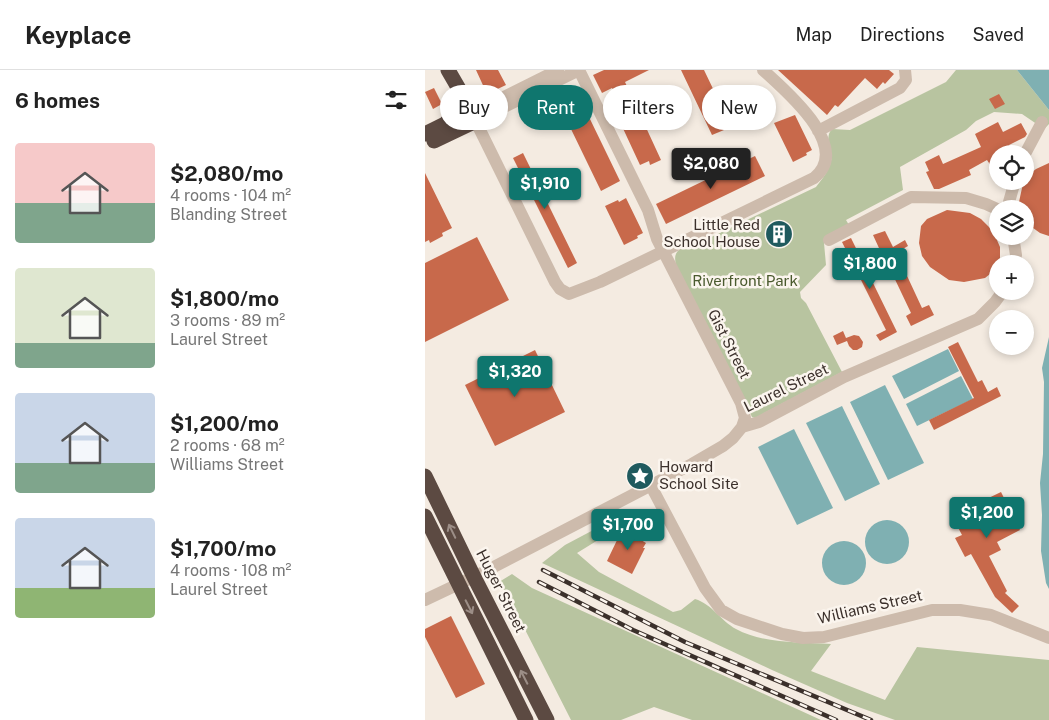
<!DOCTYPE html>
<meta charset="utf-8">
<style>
:root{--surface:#fff;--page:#f2f2f2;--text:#222;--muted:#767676;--line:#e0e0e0;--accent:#0f766e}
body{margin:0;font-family:"Public Sans",sans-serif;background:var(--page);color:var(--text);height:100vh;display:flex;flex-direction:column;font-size:19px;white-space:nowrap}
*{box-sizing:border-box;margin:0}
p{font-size:16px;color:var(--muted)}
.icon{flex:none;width:28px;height:28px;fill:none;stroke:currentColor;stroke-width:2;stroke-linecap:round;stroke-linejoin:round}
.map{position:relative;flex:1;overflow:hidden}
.panel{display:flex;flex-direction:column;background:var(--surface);width:425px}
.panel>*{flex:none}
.top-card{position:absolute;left:15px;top:15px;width:475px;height:45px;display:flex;gap:10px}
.fabs{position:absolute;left:564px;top:75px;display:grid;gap:10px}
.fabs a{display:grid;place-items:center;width:45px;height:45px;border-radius:50%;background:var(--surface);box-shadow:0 2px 8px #0003;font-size:25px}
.price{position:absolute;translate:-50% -42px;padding:0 11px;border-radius:5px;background:var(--accent);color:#fff;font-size:16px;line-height:32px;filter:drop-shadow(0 1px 2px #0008)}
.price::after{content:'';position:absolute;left:50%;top:30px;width:15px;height:11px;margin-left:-8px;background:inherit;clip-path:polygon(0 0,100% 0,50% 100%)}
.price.current{background:#222;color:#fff}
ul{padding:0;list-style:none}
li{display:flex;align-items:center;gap:15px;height:125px;padding:0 15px}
li span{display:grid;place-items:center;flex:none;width:140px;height:100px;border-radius:5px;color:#555}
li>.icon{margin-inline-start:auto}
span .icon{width:60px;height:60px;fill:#fffc;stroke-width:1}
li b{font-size:21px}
h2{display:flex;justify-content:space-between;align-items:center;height:60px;padding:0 15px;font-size:21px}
.chip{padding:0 18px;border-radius:22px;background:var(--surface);box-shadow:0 2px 8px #0003;font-size:18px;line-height:45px}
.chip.current{background:var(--accent);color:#fff}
header{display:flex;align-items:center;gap:30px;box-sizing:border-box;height:70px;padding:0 25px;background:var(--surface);border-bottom:1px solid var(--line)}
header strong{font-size:24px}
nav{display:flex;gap:28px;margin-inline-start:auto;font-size:18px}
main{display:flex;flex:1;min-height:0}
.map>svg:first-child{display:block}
.green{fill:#b8c4a0}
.water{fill:#7fb0b2}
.building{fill:#c8694b}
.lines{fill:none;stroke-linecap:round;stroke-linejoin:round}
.minor{stroke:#cdbbac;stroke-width:12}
.highway{stroke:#5c4a42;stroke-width:15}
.rail-casing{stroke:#3b302b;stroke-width:4.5}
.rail{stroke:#fbf5ee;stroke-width:2.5;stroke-dasharray:8;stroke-linecap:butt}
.oneway{stroke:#9c8e87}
.labels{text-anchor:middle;stroke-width:5;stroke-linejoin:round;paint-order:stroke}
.poi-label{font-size:15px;fill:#3b302b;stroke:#fbf5ee;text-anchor:end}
.park-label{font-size:15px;fill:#4a5a2e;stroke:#fbf5ee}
.street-label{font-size:15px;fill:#3b302b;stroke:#fbf5ee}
</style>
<header>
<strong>Keyplace</strong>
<nav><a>Map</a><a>Directions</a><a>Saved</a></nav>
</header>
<main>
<section class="panel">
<h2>6 homes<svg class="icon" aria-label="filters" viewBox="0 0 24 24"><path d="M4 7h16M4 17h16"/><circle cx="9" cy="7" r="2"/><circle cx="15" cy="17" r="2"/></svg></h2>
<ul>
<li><span style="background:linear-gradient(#f6c9c9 60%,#7fa58c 0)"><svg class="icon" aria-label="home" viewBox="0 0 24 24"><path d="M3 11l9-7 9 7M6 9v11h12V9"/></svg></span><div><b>$2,080/mo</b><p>4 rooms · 104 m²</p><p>Blanding Street</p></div></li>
<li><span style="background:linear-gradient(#dfe7d0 75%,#7fa58c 0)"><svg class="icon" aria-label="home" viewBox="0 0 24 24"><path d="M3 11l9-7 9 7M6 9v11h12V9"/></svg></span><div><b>$1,800/mo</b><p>3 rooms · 89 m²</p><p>Laurel Street</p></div></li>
<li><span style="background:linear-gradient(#c9d6e8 70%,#7fa58c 0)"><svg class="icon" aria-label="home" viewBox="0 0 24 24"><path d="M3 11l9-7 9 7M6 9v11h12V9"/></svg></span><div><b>$1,200/mo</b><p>2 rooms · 68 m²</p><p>Williams Street</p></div></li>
<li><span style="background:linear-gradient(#c9d6e8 70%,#8fb573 0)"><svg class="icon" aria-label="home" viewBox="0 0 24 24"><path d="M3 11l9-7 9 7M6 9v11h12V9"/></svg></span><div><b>$1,700/mo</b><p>4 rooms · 108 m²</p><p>Laurel Street</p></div></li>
</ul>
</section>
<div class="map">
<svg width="624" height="650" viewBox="0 0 624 650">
<rect width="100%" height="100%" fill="#f4ebe1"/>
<!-- green -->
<path class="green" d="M531 0H592L624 40V54L619 59 597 44 569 42 551 51 541 60 475 97 478 120 421 150 424 155 399 173 401 195 375 222 376 228 381 233 417 302 330 348 327 347 251 195C249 186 250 182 258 177L261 179 391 117C397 109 404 101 406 91 409 80 398 69 407 59L425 60 521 12Z
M208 439 212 446 152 483 174 502 248 542 256 540 270 529C287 534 296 551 311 559 338 574 376 572 406 574L386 601 460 630 492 577 624 590V650H470L422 633 347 600 117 493 140 475Z
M87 504 107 518 396 650H267L229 637 196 650H146L86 532 74 512Z"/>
<!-- water -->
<path class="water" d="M592 0H624V40Z
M624 267V519L621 513 616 481 617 445 615 413 618 384 619 312 617 298Z
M523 279 534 301 479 329 467 306Z
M536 306 548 329 492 356 481 334Z
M460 315 499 393 463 410 425 332Z
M417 336 455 414 420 431 381 353Z
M369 359 408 438 372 455 333 377Z
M440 472a22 22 0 1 1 44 0a22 22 0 1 1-44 0Z
M397 493a22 22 0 1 1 44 0a22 22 0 1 1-44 0Z"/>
<!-- building -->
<path class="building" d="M51 0H73L81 15 62 24Z
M179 0H224L200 12 236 90 225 95 224 91 215 95 188 37 195 33 187 18 177 23 168 5Z
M256 0H279L304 52 297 55 299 60 287 65Z
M353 0H464L469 4 460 14 458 12 452 19 440 8 413 37 410 35 402 45Z
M147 16 152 25 148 27 150 31 106 53 104 49 99 51 95 42Z
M9 18 17 34 8 39 0 22Z
M574 24 580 34 570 39 564 29Z
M370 45 387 80 381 83 382 85 368 92 349 53Z
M164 47 195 111 176 121 145 57Z
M573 52 578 62 596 53 602 64 600 67 584 75 589 84H572V93L566 96 562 90 544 100 546 105 514 119H509L501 102 504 101 500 92 514 85 518 94 556 77 550 64Z
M98 83 152 193 143 198 88 88Z
M330 86 340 106 241 154 231 134Z
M624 93V166L615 163 604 155 600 148V139H596L594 132 597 118 601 107 611 99Z
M0 103 27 158 17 163 18 166 5 173 4 170 0 172Z
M201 128 218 163 212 166 213 168 199 175 180 136 193 130 194 132Z
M522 140 545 143 556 149 568 161 575 177V188L570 200 560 208 539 212 524 210 505 197 497 186 494 173 496 156 502 149Z
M360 156 363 163 349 171 345 165Z
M460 161 468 177 480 170 483 176 476 180 482 192 477 195 497 238 504 235 509 245 486 256 481 246 486 243 466 201 460 203 454 191 459 189 448 165Z
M52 167 84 230 0 272V193Z
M426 168 472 262 455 271 451 265 461 260 417 172Z
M418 261 421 268 429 265 434 266 438 272 437 277 432 280H428L424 276 422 271 412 275 408 266Z
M533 272 553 312 557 310 563 322 572 317 576 326 509 360 504 350 549 328 523 277Z
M110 280 140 342 70 376 40 315Z
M576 422 595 460 572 472 576 480 564 486 582 521 580 523 594 536 587 543 570 527 546 484 540 487 530 468 537 465 527 446 536 442 532 434 543 429 547 436Z
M206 459 218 465 216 470 221 473 218 478H220L207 504 182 491 194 466 196 467 199 462 204 464Z
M26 546 60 614 31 628 0 567V559Z"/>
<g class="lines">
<!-- minor -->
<path class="minor" d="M154 0 223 140 232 169 316 333 320 348 317 357
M34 19C44 30 53 43 54 58L130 212 135 219 144 224 175 212 389 108C428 77 361 21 338 0
M49 42 133 0
M53 50 154 0
M393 61 475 18 481 10 480 0
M600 84 617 52
M585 139 584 132 590 111
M588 166 591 185 589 194
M404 170 486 127 541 128 561 134 572 139
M226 416 280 518 296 540 312 549 357 564 378 568 399 567 507 540H535L566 545 624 568
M0 530 59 502 267 394 298 376 308 368 317 357 334 352 419 307 553 249 570 232 578 221"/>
<!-- highway -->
<path class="highway" d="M0 64 20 54 31 42 34 34V19L23 0
M9 71 53 50
M0 406 49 507 122 650
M0 446 101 650"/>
<!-- rail casing -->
<g class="rail-casing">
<path id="rail" d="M118 500 260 572 446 650
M114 512 208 560 411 650"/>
</g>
<!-- rail -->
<use href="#rail" class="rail"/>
</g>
<!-- one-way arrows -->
<defs><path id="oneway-shaft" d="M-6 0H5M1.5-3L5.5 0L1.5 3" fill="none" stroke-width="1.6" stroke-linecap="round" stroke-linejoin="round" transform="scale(1.25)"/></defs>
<g class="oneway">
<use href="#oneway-shaft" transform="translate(27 461) rotate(-116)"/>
<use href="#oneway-shaft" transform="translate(44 537) rotate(63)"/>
<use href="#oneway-shaft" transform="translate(99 607) rotate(-117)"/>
</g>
<!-- icons -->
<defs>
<g id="building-disc" transform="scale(1.4375)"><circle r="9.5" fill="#1f5a5e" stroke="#fbf5ee"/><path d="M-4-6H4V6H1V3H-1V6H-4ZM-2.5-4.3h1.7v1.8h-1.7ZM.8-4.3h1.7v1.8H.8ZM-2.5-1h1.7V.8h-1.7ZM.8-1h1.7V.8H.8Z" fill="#fff"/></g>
<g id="sight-disc" transform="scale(1.4375)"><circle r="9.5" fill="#1f5a5e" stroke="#fbf5ee"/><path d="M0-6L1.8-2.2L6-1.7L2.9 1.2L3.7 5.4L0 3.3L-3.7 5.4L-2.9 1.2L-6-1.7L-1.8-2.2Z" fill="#fff"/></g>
</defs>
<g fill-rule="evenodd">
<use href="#building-disc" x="354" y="164"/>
<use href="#sight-disc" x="215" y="406"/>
</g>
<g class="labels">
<!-- poi labels -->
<g class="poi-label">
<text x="335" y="160">Little Red<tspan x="335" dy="17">School House</tspan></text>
<text x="234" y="402" text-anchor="start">Howard<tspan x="234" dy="17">School Site</tspan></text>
</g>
<!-- park labels -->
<g class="park-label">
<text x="320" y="216">Riverfront Park</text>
</g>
<!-- street labels -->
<g class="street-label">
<text transform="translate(304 274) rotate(63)" y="5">Gist Street</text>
<text transform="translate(361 318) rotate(-26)" y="5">Laurel Street</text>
<text transform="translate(76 521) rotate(63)" y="5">Huger Street</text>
<text transform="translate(445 537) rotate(-13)" y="5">Williams Street</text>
</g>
</g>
</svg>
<div class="fabs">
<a><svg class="icon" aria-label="locate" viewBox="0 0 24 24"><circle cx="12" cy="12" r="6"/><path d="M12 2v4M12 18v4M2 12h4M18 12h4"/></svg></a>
<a><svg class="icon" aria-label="layers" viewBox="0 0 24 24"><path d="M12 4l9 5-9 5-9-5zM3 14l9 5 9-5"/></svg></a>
<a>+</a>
<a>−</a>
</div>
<b class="price current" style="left:286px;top:120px">$2,080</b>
<b class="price" style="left:120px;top:140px">$1,910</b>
<b class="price" style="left:445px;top:220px">$1,800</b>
<b class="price" style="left:90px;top:328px">$1,320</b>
<b class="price" style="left:562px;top:469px">$1,200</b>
<b class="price" style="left:203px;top:481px">$1,700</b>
<div class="top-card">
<a class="chip">Buy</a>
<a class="chip current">Rent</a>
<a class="chip">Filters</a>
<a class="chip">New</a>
</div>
</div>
</main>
